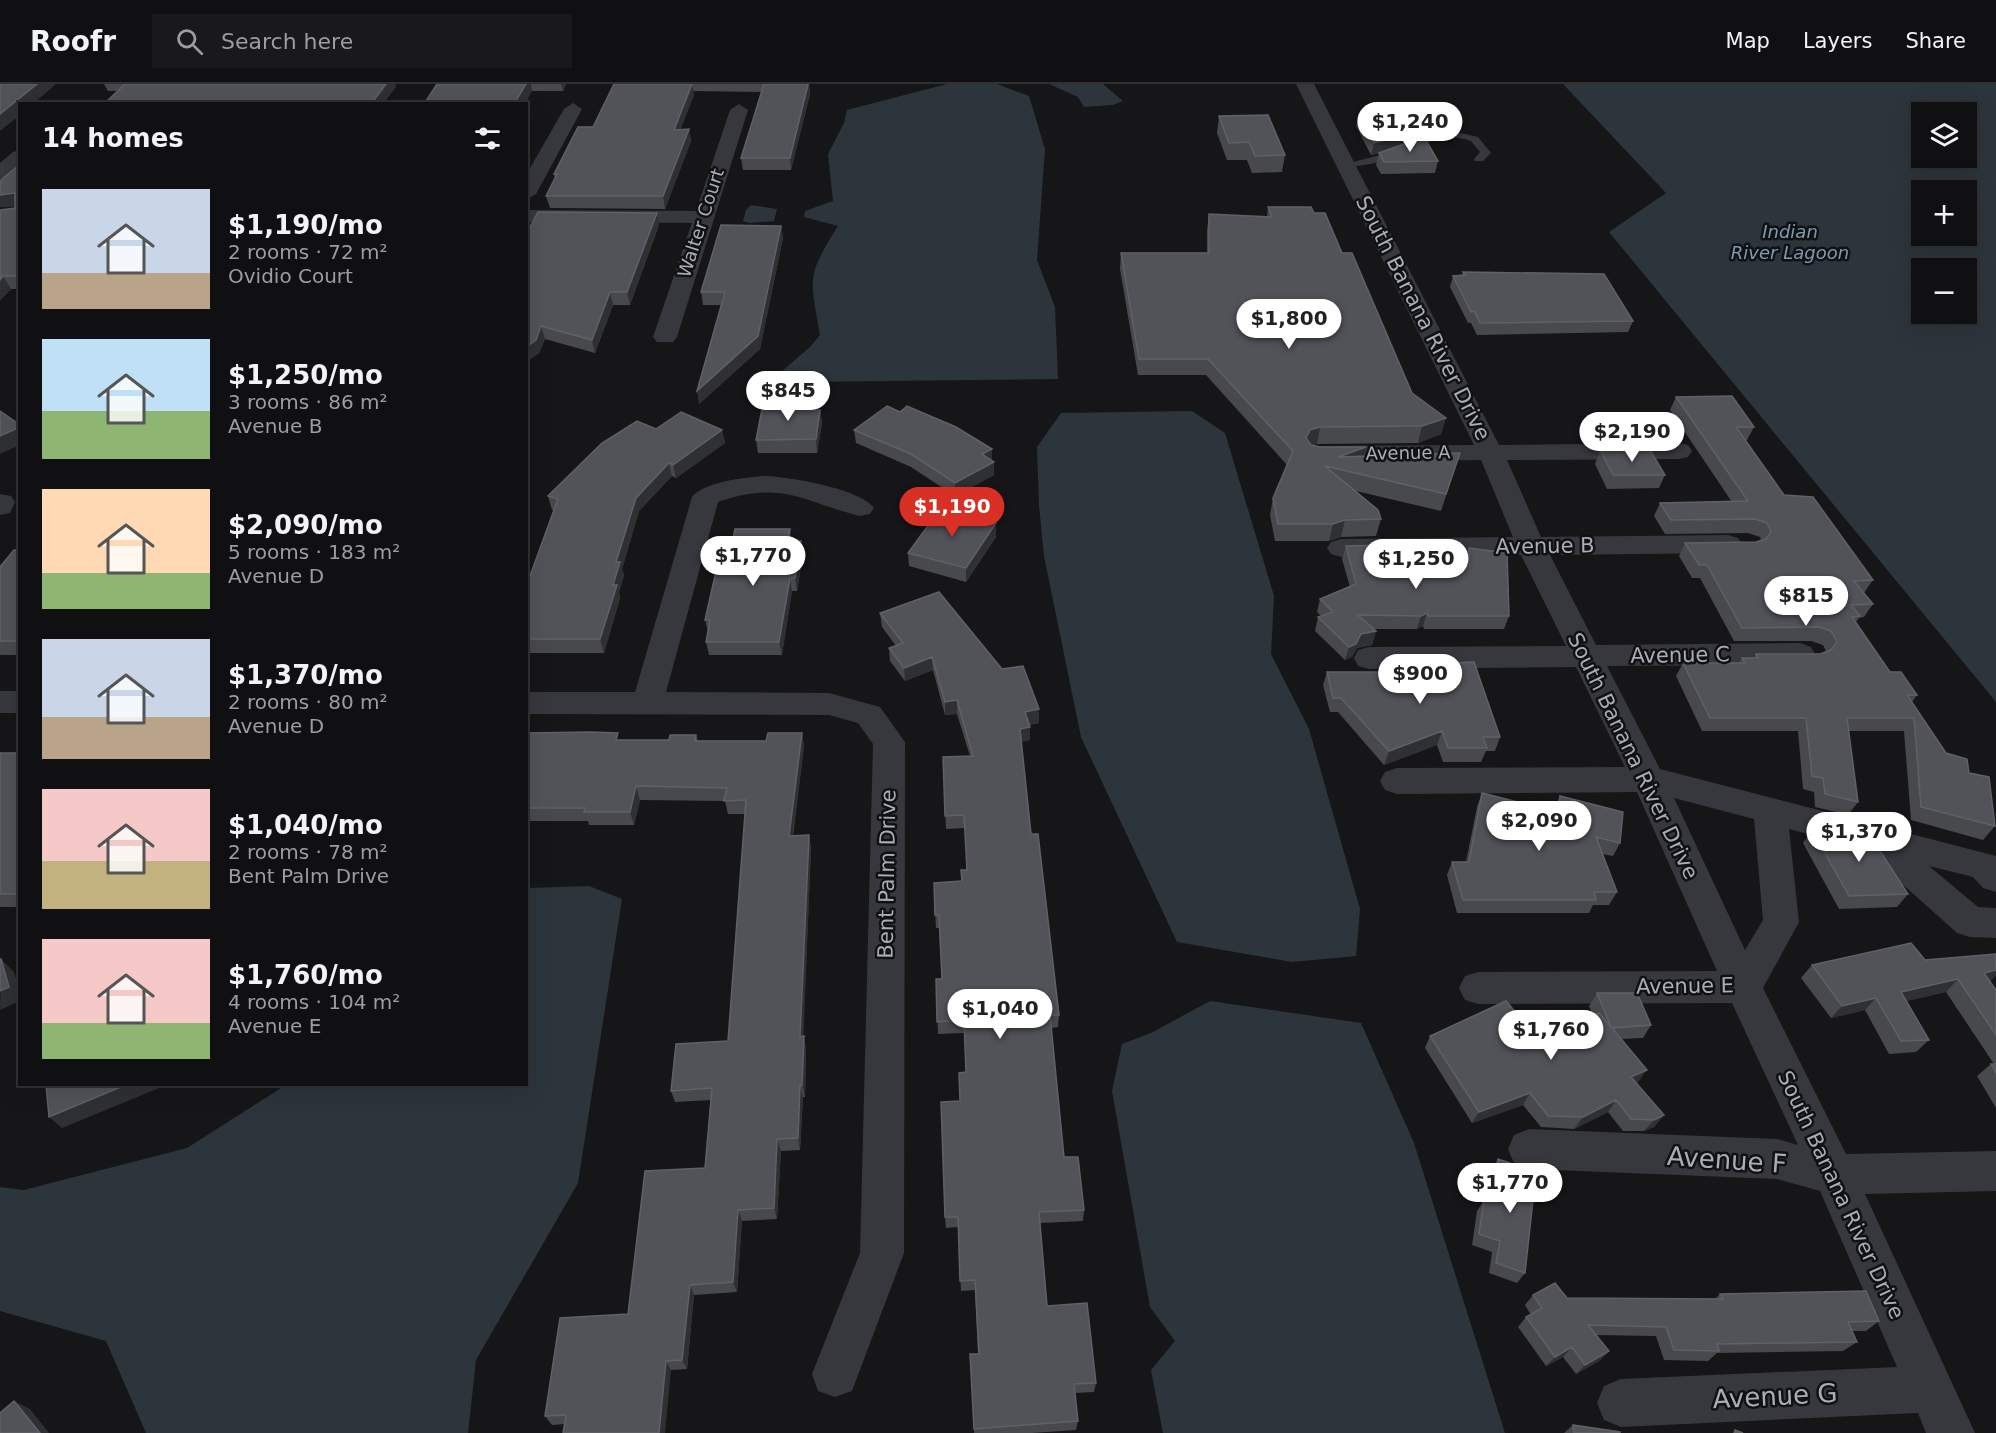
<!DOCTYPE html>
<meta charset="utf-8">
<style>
:root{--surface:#101012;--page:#19191b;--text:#f1f3f6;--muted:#9c9d9f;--line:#303032;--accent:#d93025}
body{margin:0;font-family:"DejaVu Sans",sans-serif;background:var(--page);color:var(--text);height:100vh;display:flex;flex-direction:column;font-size:22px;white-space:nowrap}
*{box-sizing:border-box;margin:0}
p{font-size:20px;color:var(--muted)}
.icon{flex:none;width:33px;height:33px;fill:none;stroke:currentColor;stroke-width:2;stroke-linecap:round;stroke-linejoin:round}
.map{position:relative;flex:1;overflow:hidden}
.details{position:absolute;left:18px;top:18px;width:510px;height:984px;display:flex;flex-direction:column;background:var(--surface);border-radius:0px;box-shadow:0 6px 24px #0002,0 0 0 2px var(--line)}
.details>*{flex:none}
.buttons{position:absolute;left:1911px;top:18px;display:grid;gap:12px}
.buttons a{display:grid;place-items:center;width:66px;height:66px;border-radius:0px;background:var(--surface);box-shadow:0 6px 24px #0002,0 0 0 2px var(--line);font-size:30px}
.price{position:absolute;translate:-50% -51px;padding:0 14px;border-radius:21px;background:#fff;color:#222;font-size:20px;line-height:39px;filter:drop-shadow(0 2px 3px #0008)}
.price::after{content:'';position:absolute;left:50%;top:36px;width:18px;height:14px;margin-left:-9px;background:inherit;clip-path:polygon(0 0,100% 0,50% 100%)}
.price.active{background:var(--accent);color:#fff}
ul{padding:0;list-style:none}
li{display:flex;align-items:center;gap:18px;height:150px;padding:0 24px}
li span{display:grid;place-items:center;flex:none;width:168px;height:120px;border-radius:0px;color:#555}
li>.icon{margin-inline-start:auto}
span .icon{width:72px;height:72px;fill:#fffc;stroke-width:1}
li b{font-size:26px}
h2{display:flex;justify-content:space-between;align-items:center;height:72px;padding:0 24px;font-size:26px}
header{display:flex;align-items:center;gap:36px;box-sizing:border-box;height:84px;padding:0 30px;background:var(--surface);border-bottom:2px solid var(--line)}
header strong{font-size:28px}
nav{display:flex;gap:33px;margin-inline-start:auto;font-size:21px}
.search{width:420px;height:54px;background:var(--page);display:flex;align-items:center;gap:15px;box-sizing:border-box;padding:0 21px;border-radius:0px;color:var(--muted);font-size:22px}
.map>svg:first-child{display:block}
.water{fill:#2c353c;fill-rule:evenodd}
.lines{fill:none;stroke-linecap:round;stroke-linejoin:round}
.service{fill:#37383d;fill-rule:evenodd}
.minor{fill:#37383d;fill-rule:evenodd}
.wall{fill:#47494d}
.shaded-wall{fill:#2f3033}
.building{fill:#525359;stroke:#5f6168;stroke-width:1.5}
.labels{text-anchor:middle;stroke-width:5;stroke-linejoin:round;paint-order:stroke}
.far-street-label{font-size:18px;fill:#a8adb8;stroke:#111113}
.far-water-label{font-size:18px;font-style:italic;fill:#7f9bb3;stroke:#111113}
.street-label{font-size:21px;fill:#a8adb8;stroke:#111113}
.near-street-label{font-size:26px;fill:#a8adb8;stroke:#111113}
</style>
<header>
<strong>Roofr</strong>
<div class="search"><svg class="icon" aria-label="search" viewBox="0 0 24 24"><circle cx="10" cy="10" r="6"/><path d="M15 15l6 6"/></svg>Search here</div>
<nav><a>Map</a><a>Layers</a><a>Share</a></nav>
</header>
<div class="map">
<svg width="1996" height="1349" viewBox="0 0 1996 1349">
<rect width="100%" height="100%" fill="#161618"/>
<!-- water -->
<path class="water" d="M947 0H997L1029 12 1045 65 1037 176 1055 223 1058 295 793 298 782 287 810 263 820 251C810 193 806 193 838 142L804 133 805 127 833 117 828 70 844 39 847 26Z
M1049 0H1103L1123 17 1113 21 1084 23 1078 13Z
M1563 0H1996V618L1609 148 1666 109ZM1922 28H1966V74H1922ZM1922 106H1966V152H1922ZM1966 184V230H1922V184Z
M751 121 777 125 774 137 749 139 743 137 746 126Z
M1192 327 1225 349 1274 512 1271 570 1309 645 1360 825 1356 872 1292 878 1177 858 1081 653 1044 472 1039 421 1037 363 1061 329Z
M589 802 622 815 578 1099 476 1276 468 1349H146L106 1257 0 1227V1103L24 1106 187 1064 286 1001 526 1000 527 804Z
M1210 917 1361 939 1414 1059 1505 1349H1163L1151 1286 1175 1257 1150 1223 1112 1007 1122 960 1151 949Z"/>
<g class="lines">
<!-- service -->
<path class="service" d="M1456 48 1478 53 1491 69 1483 77H1475L1474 75 1480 68 1471 57C1438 45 1423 64 1396 73 1380 79 1363 81 1346 84L1341 81 1392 68 1422 53Z"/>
<!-- minor -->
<path class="minor" d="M1296 0H1314L1499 361 1679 359 1688 361 1692 367 1688 373 1679 375 1507 376 1541 453 1728 451 1738 454 1742 460 1738 466 1728 469 1550 471 1596 561 1800 559 1811 563 1815 570 1811 577 1800 581 1607 582 1660 685 1996 772V808L1983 804 1973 793 1929 782 1978 823 1996 824V854L1970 853 1957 849 1862 764 1789 745 1799 838 1763 904 1846 1070 1996 1067V1107L1865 1110 1975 1349H1926L1918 1329 1621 1343 1604 1336 1597 1319 1604 1302 1621 1295 1897 1283 1820 1107 1777 1095 1529 1085 1514 1079 1508 1065 1514 1051 1529 1045 1777 1055 1798 1061 1732 919 1478 920 1465 916 1459 904 1465 892 1478 888 1717 887 1637 708 1397 710 1385 706 1380 697 1385 688 1397 684 1625 683 1576 583 1369 585 1358 582 1354 574 1358 566 1369 563 1566 562 1521 471 1341 473 1331 470 1327 464 1331 458 1341 455 1513 453 1481 376 1321 378 1312 376 1308 370 1312 364 1321 362 1474 361ZM1674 714 1754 735 1763 836 1745 866Z
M573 19 582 25 536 110 526 116V91L564 25Z
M739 20 748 26 677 253 673 258H657L653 253 692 139 526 138V126L696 127 730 26Z
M20 66V82L7 93 0 95V79L13 68Z
M766 392C790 393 861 405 874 424L870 430 860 432C800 417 784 396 718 418L666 608 829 609 880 623 905 658 904 1169 852 1307 835 1313 818 1307 812 1290 860 1169 873 660 858 639 829 631 526 630V608H635L692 413C703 398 748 393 766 392Z
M0 410 11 412 15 418 10 429 0 431Z
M0 607H20V629H0Z"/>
</g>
<!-- wall -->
<path class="wall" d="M104 0H395L396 3 108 7Z
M437 0H566L563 7H532Z
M614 0H809L810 10 791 86H743L741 74 762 8 693 7 694 11 680 46 689 45 691 57 665 125 550 124 546 112 555 95 554 90 593 43Z
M1359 31 1418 42 1415 54 1401 61 1438 77 1435 89 1381 90 1376 81 1379 69 1371 71 1356 42Z
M1219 32 1285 71 1282 88 1252 89 1247 76H1227L1217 49Z
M20 80V205H11L0 216V126L15 124V122L0 123V97Z
M1268 123 1314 129 1342 169 1412 309 1446 334 1441 350 1418 359 1317 360 1311 361 1364 372 1460 369 1441 427 1356 407 1381 435 1376 452 1341 453 1329 457H1275L1270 431 1273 414 1287 381 1206 291H1138L1120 185 1121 169H1207V146L1209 130 1267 133Z
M659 141 630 221H613L595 269 545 255 539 269 526 278V151Z
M781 142 783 154 760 265 699 320 721 221H703L701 208Z
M1463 188 1633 237 1628 248 1477 251 1471 239H1468L1450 203 1453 192 1462 191Z
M1676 313 1754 343 1747 356H1745L1784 411 1873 496 1864 509 1873 520 1864 533 1859 534 1856 538 1890 588 1917 611 1912 618 1946 669 1969 689 1995 742 1983 756 1911 736 1904 647H1848L1858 718 1848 731 1815 723 1814 708 1803 705 1798 647H1702L1676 592 1683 579H1739L1742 574H1754L1756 570H1820L1826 567 1823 561 1811 557H1734L1700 494H1692L1679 472 1685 459 1756 458 1761 456 1760 453 1748 449 1665 450 1654 432 1660 419 1732 418 1670 326Z
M805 319 806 326H820L822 339 817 369H758L756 356Z
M656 345 722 346 725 359 676 394 672 392 639 427 622 485 624 491 619 508 620 514 604 569H526V503L554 426H552L548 412Z
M854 346 992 376 994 391 955 412 911 383 856 359Z
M1600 366 1665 391 1659 404 1607 405 1595 380Z
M996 453 966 498 909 482 908 469Z
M791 457 803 471 797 507H792L782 571H709L706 558 708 547 705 536 729 474Z
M1346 462 1393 482H1465L1464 477 1469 464 1509 532 1504 545H1424L1423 542 1417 545H1373L1376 547 1372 561 1357 564 1352 573 1345 576 1315 547 1318 533 1321 532 1317 528 1320 515 1350 503 1342 475Z
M20 464V571H0V483Z
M880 529 1039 639 1029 641 1030 656 1021 658 1031 750 1059 931 1058 943 1051 944 1064 1073 1084 1126 1083 1137 1040 1139 1047 1222 1096 1299 1094 1308 1075 1309 1078 1337 1076 1346 1032 1349H974L970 1270H978L975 1206 961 1207 958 1143 946 1144 945 1133 960 1017 966 988 964 949 938 950 936 895H942L939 844H936L934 799 962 797 967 786 965 744 946 745 943 673 970 672 957 630 945 631 933 586 905 597 890 577 889 564 896 562 882 543Z
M1447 579 1500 653 1495 667H1486L1481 678H1443L1437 661 1384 681 1338 628H1330L1323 601 1327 588H1444Z
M526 649 620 656H669L696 651 698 657H766L802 649 804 662 793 752 809 751 811 764 803 952 806 965 805 1013H803L800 1066 781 1067 777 1135 742 1137 737 1208 694 1211 687 1285 671 1286 565 1340 552 1341 545 1332 628 1230 705 1084 711 1016 675 1018 671 1007 728 957 745 730H728L725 717 640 716 634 741H589L588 737H526Z
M0 669H20V823H0Z
M1482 709 1553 727 1560 712 1620 759 1613 772 1602 770 1617 808 1609 821H1593L1589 829H1457L1447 791 1452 778H1466L1477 723Z
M1828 742 1908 810 1897 823 1839 825 1803 759 1812 746H1825Z
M1996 870V891L1990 897 1996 906V1024L1977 992 1991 980H1994L1946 908 1906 917 1929 956 1916 968 1889 970 1865 926 1831 934 1801 894 1812 881 1925 876Z
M1597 909 1651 941 1643 954 1621 955 1638 998 1636 999 1664 1031 1654 1043 1644 1047H1623L1608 1028 1574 1045 1541 1043 1523 1021 1472 1039 1425 964 1430 952 1538 955 1593 932 1589 922Z
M1498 1075 1525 1189 1517 1199 1489 1189 1492 1168 1472 1161 1477 1127 1484 1116 1487 1117 1491 1086Z
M1720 1210 1879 1237 1866 1247H1852L1857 1258 1843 1267 1717 1269 1708 1277 1664 1276 1656 1252 1596 1251 1609 1267 1599 1277 1576 1290 1563 1273 1546 1282 1518 1243 1526 1233 1531 1231 1525 1221 1533 1211 1567 1214 1715 1215Z
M1573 1341 1574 1349H1564Z"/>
<!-- shaded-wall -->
<path class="shaded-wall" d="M37 0H56L33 20H20V31L0 47V30Z
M386 0H395L396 3 383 20H371Z
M526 0H531L532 7 525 20H514Z
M561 0H566L563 7Z
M692 0 694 11 676 57 674 46Z
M809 0 810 10 791 86 790 74Z
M1418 42 1415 54 1391 66 1371 71 1374 59Z
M689 45 691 57 665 125 663 112Z
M15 109 20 122 0 123V111Z
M657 129 659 141 630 221 627 208Z
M781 142 783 154 760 265 699 320 697 307Z
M3 192 11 205 0 216V196Z
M610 208 613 221 595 269 592 256Z
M541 242 545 255 539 269 526 278V263Z
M820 326 822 339 817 369 816 355Z
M1446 334 1441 350 1418 359 1422 342Z
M20 343V361L0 370V352Z
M1320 343 1317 360 1306 363V354L1310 346Z
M722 346 725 359 676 394 673 381Z
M1366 363 1362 380 1338 373Z
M992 365V378L982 370Z
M994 378V391L955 412V399Z
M669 379 672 392 639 427 622 485 624 491 619 508 620 514 604 569 600 555 613 501 616 478 636 414Z
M1345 436 1341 453 1329 457 1333 440Z
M996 439V453L966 498V484Z
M790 445 792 458 788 457Z
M801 457 803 471 797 507 795 494Z
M790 494 792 507 782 571 779 558Z
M1427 529 1423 542 1417 545 1421 532Z
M1376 547 1372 561 1357 564 1352 573 1345 576 1349 563 1361 550Z
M932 573 933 586 905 597 904 584Z
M957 616V630L945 631V618Z
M1039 625V639L1024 641 1025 628Z
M1030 643V656L1020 658V645Z
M1442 647 1437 661 1384 681 1389 667Z
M802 649 804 662 791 765 789 752Z
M636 702 640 716 634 741 630 728Z
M809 751 811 764 803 965 800 953Z
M1 875 14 888 20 907V917L0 926Z
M1996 886V891L1990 897 1984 889Z
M1958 895 1946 908 1889 921 1901 908Z
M1876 914 1865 926 1831 934 1842 922Z
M804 952 806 965 805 1013 802 1001Z
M1647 986 1638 998 1623 1005 1631 993Z
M128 1000H169L62 1044 49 1033Z
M800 1001 803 1013 800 1066 798 1054Z
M1530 1009 1523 1021 1472 1039 1479 1028Z
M1616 1016 1608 1028 1574 1045 1583 1033Z
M1664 1031 1654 1043 1644 1047 1654 1036Z
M777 1055 781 1067 777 1135 774 1124Z
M738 1126 742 1137 737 1208 733 1198Z
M690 1201 694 1211 687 1285 682 1276Z
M1572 1263 1563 1273 1546 1282 1555 1273Z
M1609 1267 1599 1277 1576 1290 1585 1281Z
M666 1277 671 1286 665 1349H659Z
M14 1317 30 1325 49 1349H40Z"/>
<!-- building -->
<path class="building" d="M0 0H37L0 30Z
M125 0H386L371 20H104Z
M437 0H526L514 20H424Z
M614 0H692L674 46 689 45 663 112H546L557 90H554L578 43H593Z
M764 0H808L790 74H741Z
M1410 30 1418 42 1394 54 1374 59 1359 31Z
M1268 31 1285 71 1255 72 1249 58 1229 59 1219 32Z
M1424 53 1438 77 1384 78 1379 69Z
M20 80V192H3L0 196V126L15 124V109L0 111V97Z
M1268 123H1311L1314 129H1325L1342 169H1352L1412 309 1446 334 1422 342 1320 343 1310 346 1306 354 1311 361 1320 363H1366L1338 373 1460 369 1446 410 1325 382 1378 426 1381 435 1345 436 1333 440H1278L1273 414 1293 367 1208 275H1139L1121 169H1209V130L1272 133Z
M538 128 657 129 627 208H610L592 256 541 242 536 256 526 263V151Z
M721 141 781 142 758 252 697 307 725 208H701Z
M1463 188 1604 190 1633 237 1480 239 1474 227 1471 228 1453 192 1465 191Z
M1732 312 1754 343H1736L1784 411 1813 413 1873 496 1854 497 1873 520 1851 521 1860 532 1852 533 1890 588H1901L1917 611H1907L1946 669 1967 675 1969 689 1989 693 1995 742 1921 723 1914 634H1847L1858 718 1825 710 1823 694 1812 692 1806 634H1710L1683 579H1745L1742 574H1758L1756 570H1820L1831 566 1837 558 1831 547 1819 543 1742 544 1707 481H1699L1685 459 1756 458 1766 455 1771 448 1767 439 1755 435 1671 436 1660 419 1748 417 1676 313Z
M805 319 804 326H820L816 355 756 356 763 320Z
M887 322 900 328 907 322 956 343 992 365 982 370 994 378 955 399 911 370 854 346Z
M0 327 20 341V343L0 352Z
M681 328 722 346 673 381 669 379 636 414 616 478H620L613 501H617L600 555H526V503L558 415 548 412 602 359 637 337 656 345Z
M1600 366H1650L1665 391H1613Z
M940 425 996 439 966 484 908 469Z
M735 445H790L788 457H801L795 494H790L779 558H706L710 536H705L719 474H729Z
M1387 461 1393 482H1469V464L1507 469 1509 532H1428L1427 529 1421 532 1358 531 1376 547 1361 550 1356 560 1349 563 1318 533 1333 528 1320 515 1356 500 1346 462Z
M20 464V557H0V483L14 466H18Z
M939 508 1002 585 1023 582 1039 625 1025 628 1030 643 1020 645 1031 750H1038L1059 931H1050L1064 1073H1078L1084 1126 1039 1128 1047 1222 1087 1219 1096 1299 1074 1300 1078 1337 974 1345 970 1270H979L975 1196 960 1197 958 1133H945L941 1018 960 1017 959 989 966 988 964 936 937 938 936 895H942L939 831H935L934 799 962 797 961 786H967L964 731 945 732 943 673 973 672 957 616 945 618 932 573 904 584 889 564 903 559 880 529Z
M1474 578 1500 653H1483L1487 664H1448L1442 647 1389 667 1341 614H1333L1327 588H1450L1447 579Z
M590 648 618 649 616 656H669L670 651H696L695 657H766L768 649H802L789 752 809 751 800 953 804 952 802 1001H800L798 1054 777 1055 774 1124 738 1126 733 1198 690 1201 682 1276 666 1277 659 1349H563L566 1331 545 1332 560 1234 628 1230 645 1087 705 1084 712 1004 671 1007 676 960 728 957 746 716 724 717 727 704 636 702 630 728H584L585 724H526V649Z
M0 669H20V810H0Z
M1482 709 1558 728 1560 712 1623 728 1620 759 1596 753 1617 808H1594L1596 816H1463L1452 778H1469Z
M1828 742 1871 753 1908 810 1849 812 1812 746H1829Z
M1911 859 1925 876 1996 870V886L1984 889 1996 906V951L1958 895 1901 908 1929 956 1901 957 1876 914 1842 922 1812 881Z
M1 875 9 903 0 907V876Z
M1597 909H1637L1651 941 1612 944 1647 986 1631 993 1664 1031 1654 1036 1631 1035 1616 1016 1583 1033 1548 1032 1530 1009 1479 1028 1430 952 1506 917 1538 955 1599 929 1611 943Z
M1991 980H1996V989Z
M46 1000H128L49 1033Z
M1498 1075 1536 1088 1525 1189 1496 1179 1500 1157 1479 1150 1484 1116 1492 1118Z
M1555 1199 1567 1214 1723 1215 1720 1210 1866 1207 1879 1237 1848 1238 1857 1258 1717 1260 1719 1267 1674 1266 1666 1243 1588 1241 1609 1267 1585 1281 1572 1263 1555 1273 1526 1233 1542 1224 1533 1211Z
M14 1317 40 1349H0V1329Z
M1573 1341 1620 1348V1349H1574Z
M1735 1346 1743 1349H1734Z"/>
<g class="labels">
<!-- far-street labels -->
<g class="far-street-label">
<text transform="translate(701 139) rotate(-72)" y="6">Walter Court</text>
<text transform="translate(1408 369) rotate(-1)" y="6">Avenue A</text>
</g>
<!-- far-water labels -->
<g class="far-water-label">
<text x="1790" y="154">Indian<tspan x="1790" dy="21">River Lagoon</tspan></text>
</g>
<!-- street labels -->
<g class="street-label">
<text transform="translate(1423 234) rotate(63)" y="7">South Banana River Drive</text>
<text transform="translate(1545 462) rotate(-1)" y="7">Avenue B</text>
<text transform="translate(1680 571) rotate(-1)" y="7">Avenue C</text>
<text transform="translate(1633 672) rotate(64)" y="7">South Banana River Drive</text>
<text transform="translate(887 790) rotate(-89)" y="7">Bent Palm Drive</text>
<text transform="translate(1685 902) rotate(-1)" y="7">Avenue E</text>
<text transform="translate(1841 1111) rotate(65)" y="7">South Banana River Drive</text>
</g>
<!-- near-street labels -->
<g class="near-street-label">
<text transform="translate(1727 1076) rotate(4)" y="9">Avenue F</text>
<text transform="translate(1775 1312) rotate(-3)" y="9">Avenue G</text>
</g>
</g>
</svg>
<div class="buttons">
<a><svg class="icon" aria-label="layers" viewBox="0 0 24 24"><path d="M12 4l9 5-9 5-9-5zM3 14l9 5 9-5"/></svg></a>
<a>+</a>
<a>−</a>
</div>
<b class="price" style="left:1410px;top:69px">$1,240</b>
<b class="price" style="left:1289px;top:266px">$1,800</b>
<b class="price" style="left:788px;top:338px">$845</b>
<b class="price" style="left:1632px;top:379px">$2,190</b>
<b class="price active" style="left:952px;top:454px">$1,190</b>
<b class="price" style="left:753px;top:503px">$1,770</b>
<b class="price" style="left:1416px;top:506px">$1,250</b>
<b class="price" style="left:1806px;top:543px">$815</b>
<b class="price" style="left:1420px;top:621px">$900</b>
<b class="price" style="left:1539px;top:768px">$2,090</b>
<b class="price" style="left:1859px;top:779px">$1,370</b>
<b class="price" style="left:1000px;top:956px">$1,040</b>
<b class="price" style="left:1551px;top:977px">$1,760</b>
<b class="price" style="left:1510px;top:1130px">$1,770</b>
<section class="details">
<h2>14 homes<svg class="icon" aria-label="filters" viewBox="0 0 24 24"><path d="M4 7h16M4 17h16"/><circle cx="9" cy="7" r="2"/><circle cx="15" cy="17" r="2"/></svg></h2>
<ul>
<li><span style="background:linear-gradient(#c9d6e8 70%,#b9a48a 0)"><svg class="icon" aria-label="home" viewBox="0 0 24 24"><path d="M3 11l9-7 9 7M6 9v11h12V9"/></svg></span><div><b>$1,190/mo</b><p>2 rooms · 72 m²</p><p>Ovidio Court</p></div></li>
<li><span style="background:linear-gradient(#bfe0f5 60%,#8fb573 0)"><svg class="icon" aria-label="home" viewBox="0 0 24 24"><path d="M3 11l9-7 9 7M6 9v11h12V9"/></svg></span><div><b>$1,250/mo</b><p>3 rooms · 86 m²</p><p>Avenue B</p></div></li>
<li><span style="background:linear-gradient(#ffd9b3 70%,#8fb573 0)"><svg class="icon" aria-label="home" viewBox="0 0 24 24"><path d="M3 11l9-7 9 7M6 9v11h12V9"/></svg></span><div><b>$2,090/mo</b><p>5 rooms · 183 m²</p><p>Avenue D</p></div></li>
<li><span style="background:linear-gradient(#c9d6e8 65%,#b9a48a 0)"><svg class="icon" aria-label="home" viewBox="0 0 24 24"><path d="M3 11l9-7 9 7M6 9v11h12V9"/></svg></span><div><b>$1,370/mo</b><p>2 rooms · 80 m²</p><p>Avenue D</p></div></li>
<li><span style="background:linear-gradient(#f6c9c9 60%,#c2b280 0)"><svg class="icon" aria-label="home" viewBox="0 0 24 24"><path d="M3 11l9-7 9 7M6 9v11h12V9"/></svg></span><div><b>$1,040/mo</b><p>2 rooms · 78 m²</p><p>Bent Palm Drive</p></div></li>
<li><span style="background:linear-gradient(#f6c9c9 70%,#8fb573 0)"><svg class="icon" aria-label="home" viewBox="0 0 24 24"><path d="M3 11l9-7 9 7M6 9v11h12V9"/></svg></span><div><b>$1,760/mo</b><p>4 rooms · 104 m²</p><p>Avenue E</p></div></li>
</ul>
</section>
</div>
